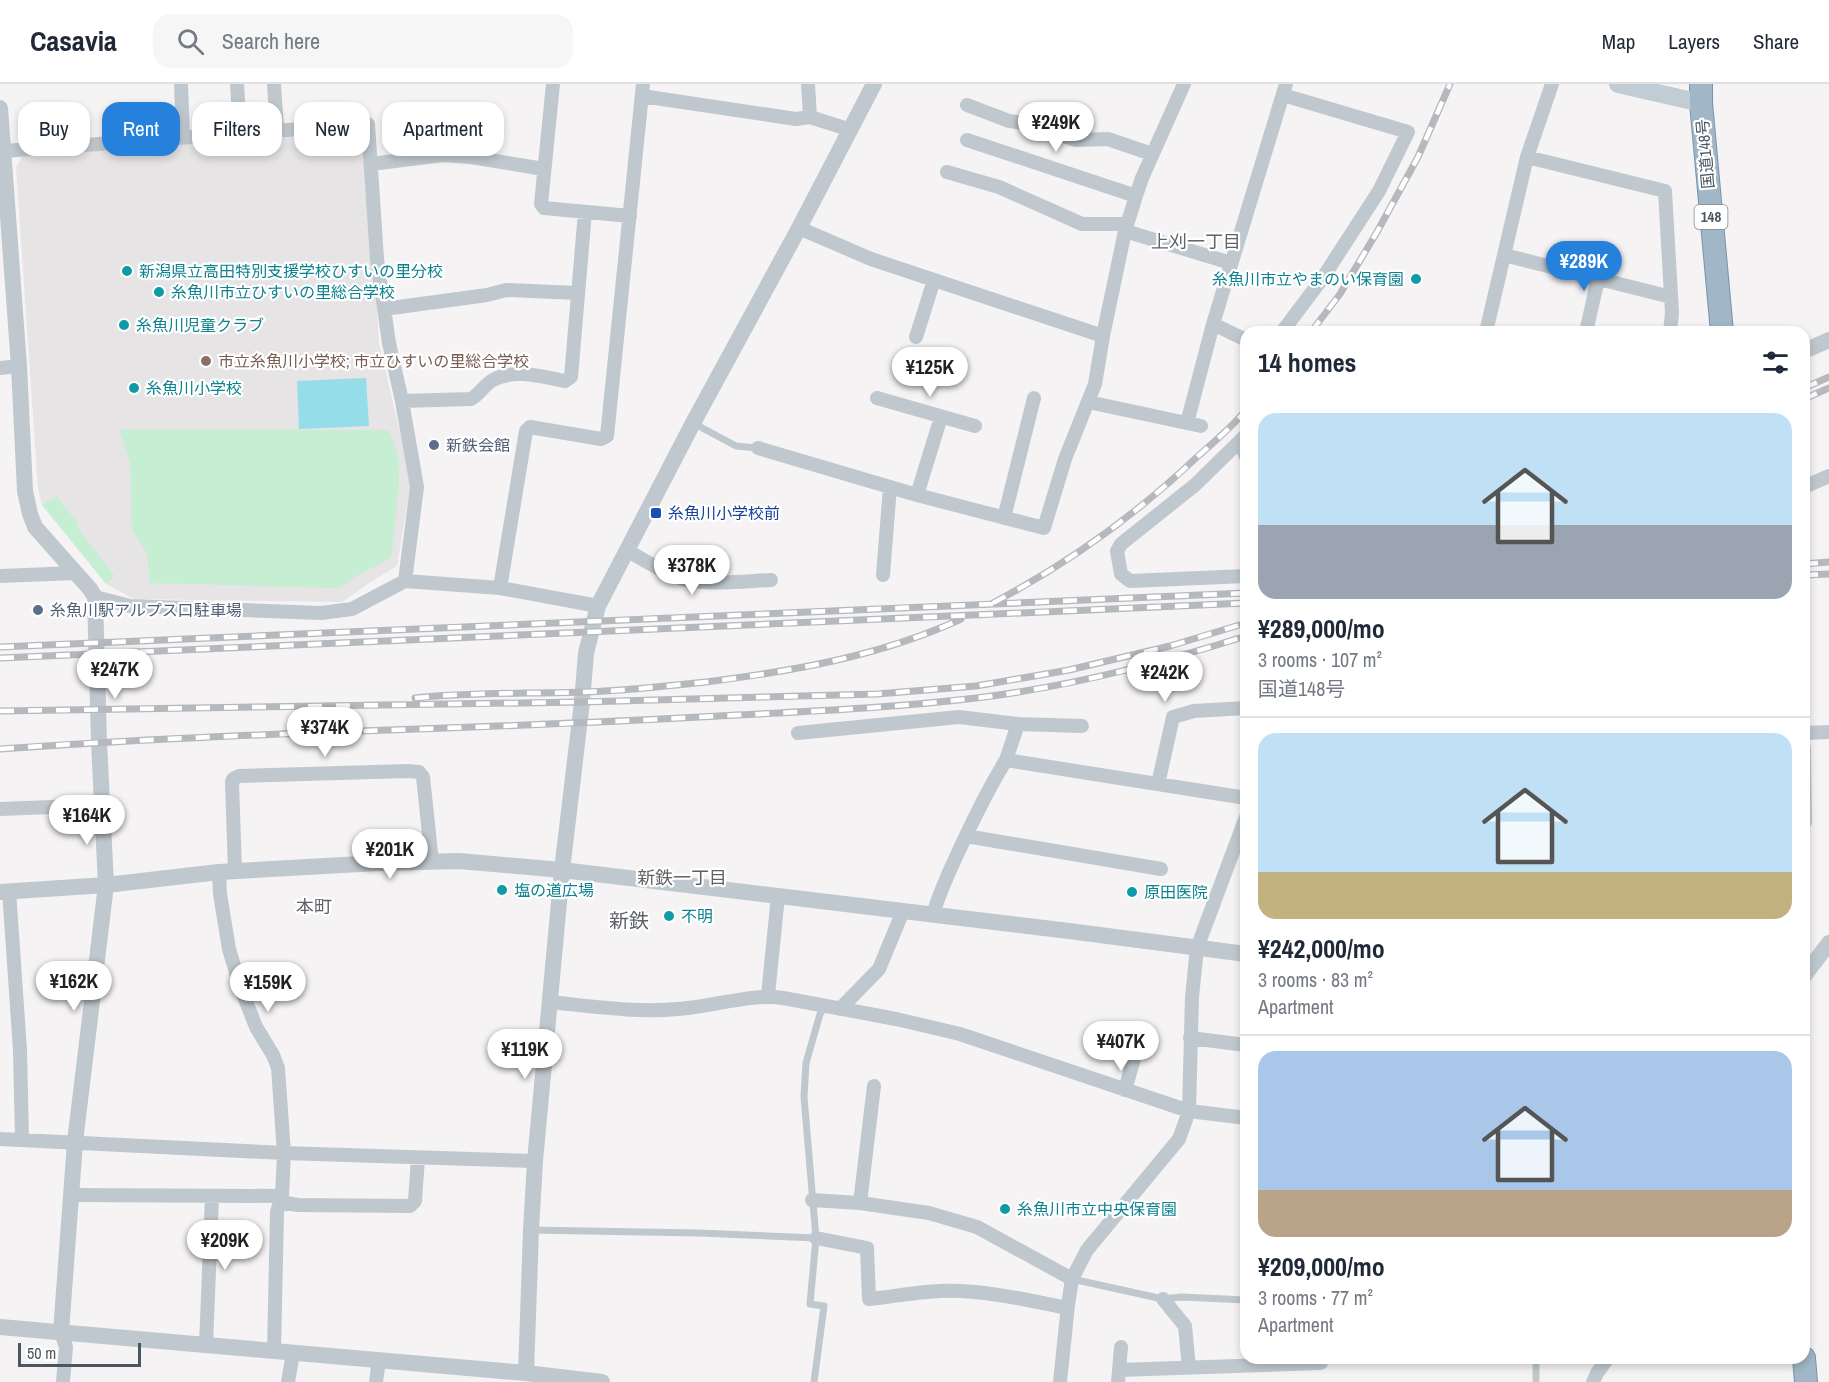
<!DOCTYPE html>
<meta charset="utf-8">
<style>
:root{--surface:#fff;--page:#f6f6f7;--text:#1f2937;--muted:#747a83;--line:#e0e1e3;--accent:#2581dc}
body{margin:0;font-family:"Archivo Narrow","Noto Sans JP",sans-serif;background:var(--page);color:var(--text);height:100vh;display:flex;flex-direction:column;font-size:22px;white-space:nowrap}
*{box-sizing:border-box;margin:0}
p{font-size:20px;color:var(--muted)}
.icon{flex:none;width:33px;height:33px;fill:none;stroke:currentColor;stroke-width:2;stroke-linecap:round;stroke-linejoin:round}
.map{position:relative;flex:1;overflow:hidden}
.details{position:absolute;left:1240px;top:242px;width:570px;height:1038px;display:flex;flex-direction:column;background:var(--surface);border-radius:18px;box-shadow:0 3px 9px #0003}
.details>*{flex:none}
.banner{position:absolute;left:18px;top:18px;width:570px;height:54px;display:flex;gap:12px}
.scale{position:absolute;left:18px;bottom:15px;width:123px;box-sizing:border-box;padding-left:6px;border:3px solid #4b575f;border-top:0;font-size:16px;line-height:21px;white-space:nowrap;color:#4b575f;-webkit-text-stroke:4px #fff;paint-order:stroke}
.price{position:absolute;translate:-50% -51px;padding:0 14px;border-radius:21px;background:#fff;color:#222;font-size:20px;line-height:39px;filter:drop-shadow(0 2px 3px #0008)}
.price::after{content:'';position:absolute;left:50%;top:36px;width:18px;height:14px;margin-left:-9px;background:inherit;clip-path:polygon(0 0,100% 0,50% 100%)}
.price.selected{background:var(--accent);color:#fff}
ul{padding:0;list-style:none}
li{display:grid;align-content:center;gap:12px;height:318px;padding:0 18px}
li+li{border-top:2px solid var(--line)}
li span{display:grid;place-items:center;height:186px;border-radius:18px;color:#555}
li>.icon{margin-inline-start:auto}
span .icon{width:108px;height:108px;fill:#fffc;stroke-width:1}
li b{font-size:26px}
h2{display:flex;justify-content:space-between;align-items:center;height:72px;padding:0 18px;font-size:26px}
.tag{padding:0 21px;border-radius:18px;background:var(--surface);box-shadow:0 3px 9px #0003;font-size:21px;line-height:54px}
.tag.selected{background:var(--accent);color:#fff}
header{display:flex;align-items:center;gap:36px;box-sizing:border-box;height:84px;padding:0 30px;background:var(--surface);border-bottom:2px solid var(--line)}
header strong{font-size:28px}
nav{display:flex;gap:33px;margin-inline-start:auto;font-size:21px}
.search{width:420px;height:54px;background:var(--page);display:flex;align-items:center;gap:15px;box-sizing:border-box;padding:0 21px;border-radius:18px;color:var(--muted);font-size:22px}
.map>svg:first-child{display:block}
.education{fill:#e6e4e4}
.green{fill:#c5eed2}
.water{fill:#95dde9}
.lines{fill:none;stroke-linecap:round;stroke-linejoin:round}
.trunk-casing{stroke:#7993aa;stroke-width:24}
.service{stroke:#bfc8ce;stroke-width:7}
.minor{stroke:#bfc8ce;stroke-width:14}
.tertiary{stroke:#bfc8ce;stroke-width:16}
.secondary{stroke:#c2ccd5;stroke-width:18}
.trunk{stroke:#a1b6c6;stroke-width:22}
.rail-casing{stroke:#b5b8bc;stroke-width:7}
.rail{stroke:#fff;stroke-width:4.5;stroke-dasharray:14;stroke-linecap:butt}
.culture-dot{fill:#0f9aa8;stroke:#fff;stroke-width:2}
.education-dot{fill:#8d6e63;stroke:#fff;stroke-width:2}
.service-dot{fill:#5c6f8a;stroke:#fff;stroke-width:2}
.transit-dot{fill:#1a4fb4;stroke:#fff;stroke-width:2}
.labels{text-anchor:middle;stroke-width:4.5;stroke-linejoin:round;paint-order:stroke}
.shield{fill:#fff;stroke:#81898f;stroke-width:1.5}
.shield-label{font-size:15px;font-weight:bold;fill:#4b575f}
.street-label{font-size:16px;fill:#4b575f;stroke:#fff}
.culture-label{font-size:16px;fill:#0d838f;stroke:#fff;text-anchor:start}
.education-label{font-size:16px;fill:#785e54;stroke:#fff;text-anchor:start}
.service-label{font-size:16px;fill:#4e5e75;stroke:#fff;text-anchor:start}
.transit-label{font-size:16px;fill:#164399;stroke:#fff;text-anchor:start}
.neighbourhood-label{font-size:18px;fill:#5f6367;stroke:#fff}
.quarter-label{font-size:20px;fill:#5f6367;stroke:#fff}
</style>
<header>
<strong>Casavia</strong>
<div class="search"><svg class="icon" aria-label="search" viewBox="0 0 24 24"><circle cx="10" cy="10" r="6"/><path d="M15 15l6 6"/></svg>Search here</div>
<nav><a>Map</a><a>Layers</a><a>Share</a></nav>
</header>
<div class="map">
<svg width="1829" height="1298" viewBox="0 0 1829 1298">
<rect width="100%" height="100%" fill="#f5f3f3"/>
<!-- education -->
<path class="education" d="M343 50 367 60 379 259 405 370 410 404 397 482 372 497 342 518 134 515 106 500 115 492 76 443 56 412 42 421 38 405 16 83 23 71Z"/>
<!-- green -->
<path class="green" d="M119 346H389L398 372 399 400 391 474 360 490 339 504 150 499 147 469 132 446 130 378Z
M56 412 78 439 77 443 115 492 106 500 42 421Z"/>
<!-- water -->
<path class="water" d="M366 294 369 342 299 345 297 297Z"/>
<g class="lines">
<!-- trunk casing -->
<g class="trunk-casing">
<path id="trunk" d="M1701 0V19L1722 248
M1804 1274 1806 1298"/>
</g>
<!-- service -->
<path class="service" d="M693 339 736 362 758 364
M531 1146 699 1149 816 1154
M1072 1195 1163 1215 1181 1213 1246 1216
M814 1298 824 1222 810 1220 816 1154 804 1013 806 979 820 930 826 922
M1536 1298V1274"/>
<!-- minor -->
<path class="minor" d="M181 0 183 53
M237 0 240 48
M274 0 277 45
M553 0 541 120 544 124 630 132
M808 0 810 33
M642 12 796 35 810 33 851 46
M967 21 1009 37 1023 39 1076 56 1108 55 1152 70
M967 56 1136 112
M4 67 368 40 377 175 389 259 402 317 417 403 405 497
M1527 73 1665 107 1672 229 1670 248
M371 80 443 71 471 73 544 85
M947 88 999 103 1082 140H1127
M799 144 871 175 1103 252
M1125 147 1231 179
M1504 171 1671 213
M384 225 487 211 506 206 577 209
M1213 240 1246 256
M1282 248 1322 195 1379 107 1408 48 1283 11
M1486 248 1527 73 1552 0
M1586 248 1598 195
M916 253 934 196
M0 284 19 282
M877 314 975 342
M402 317 471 315C480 310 484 301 493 296 514 284 543 293 565 297L571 293 585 128
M1088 318 1201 342
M1187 339 1213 240 1286 0
M1246 351 1195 401 1121 460 1117 467 1121 490 1130 497 1246 492
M1240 358 1246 373
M758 364 917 411 1044 444 1065 375 1095 300 1103 252 1125 147 1136 112 1142 94 1184 0
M1804 403 1829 392
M917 411 941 333
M1004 434 1034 314
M628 467C647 478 666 490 687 496 709 501 747 497 771 496
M883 491 890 403
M0 492 75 489
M500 504 526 347 530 343 601 355 607 352 643 0
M95 513 130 522 321 529 352 525 405 497 500 504 598 522
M798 649 959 633 1018 640 1082 642
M1804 649 1829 648
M1804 664 1805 738
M1006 676 1018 640
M1158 700 1173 633 1194 627 1246 624
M0 725 102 721
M966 752 1161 785
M235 787 232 698 233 695 239 692 408 687 419 688 423 693 432 778
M219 788 220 810 229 865 240 902 256 943 273 971 278 984 284 1069 282 1112 277 1128 274 1267
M9 807 20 966 22 1056
M933 831C940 805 952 782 963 758 976 730 990 702 1006 676L1246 714
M768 911 778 812
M549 918C591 922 636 929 678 925 711 923 753 909 783 914L896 935 960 950 1189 1027 1246 1034
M840 925 879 885 903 827
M1190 954 1246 961
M1125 1006 1139 957
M0 1055 284 1069 535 1077
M71 1111 282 1112
M812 1116 860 1119 929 1129 977 1143 1072 1195
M280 1118 298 1121 410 1122 415 1117 418 1074
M860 1119 874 1002
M816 1154 867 1164 869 1215C899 1212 931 1205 961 1207 997 1209 1033 1217 1067 1224
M1163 1215 1185 1242 1189 1284
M61 1248 66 1263 63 1298
M206 1261 212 1112
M1119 1286 1321 1279
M288 1298 293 1269
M376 1298 379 1276
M1060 1298 1068 1221 1072 1195 1087 1166 1179 1055 1189 1027 1192 913 1197 864 1246 733
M1118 1298 1121 1263
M1593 1298 1597 1289 1608 1274"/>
<!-- tertiary -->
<path class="tertiary" d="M0 24 19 282 25 407 30 430 35 443 90 505 95 513 99 658 106 801 75 1058 61 1248
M1804 267 1829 256
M0 808 106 801 219 788 378 779 459 777 562 786 1069 847 1246 870
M1804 892 1829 859
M0 1243 526 1289 602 1298
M526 1289 531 1146 535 1077 562 786 582 618 586 569 598 522 693 339 799 144 874 0"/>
<!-- secondary -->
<path class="secondary" d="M1618 0 1701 19"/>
<!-- trunk -->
<use href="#trunk" class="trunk"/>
<!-- rail casing -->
<g class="rail-casing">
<path id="rail" d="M1311 248 1340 210 1377 148 1418 73 1450 0
M1804 304 1829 293
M1804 315 1829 304
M1804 480 1829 478
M1804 491 1829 490
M993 519C1067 480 1136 431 1197 373 1214 358 1232 343 1246 326
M0 563 1246 509
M0 574 1246 519
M415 614C471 608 527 610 583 608 624 607 665 602 706 598 793 587 881 572 961 535
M0 627 582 618 877 610 976 602 1069 586 1170 562 1246 539
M0 665C233 648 466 646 699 633 792 628 884 625 976 614 1068 603 1158 580 1246 552"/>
</g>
<!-- rail -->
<use href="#rail" class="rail"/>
</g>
<!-- markers -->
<g class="culture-dot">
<circle cx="127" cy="187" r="6"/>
<circle cx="1416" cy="195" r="6"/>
<circle cx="159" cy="208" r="6"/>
<circle cx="124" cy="241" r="6"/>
<circle cx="134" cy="304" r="6"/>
<circle cx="502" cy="806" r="6"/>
<circle cx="1132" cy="808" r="6"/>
<circle cx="669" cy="832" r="6"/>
<circle cx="1005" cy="1125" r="6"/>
</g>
<circle class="education-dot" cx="206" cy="277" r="6"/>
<g class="service-dot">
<circle cx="434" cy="361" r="6"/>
<circle cx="38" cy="526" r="6"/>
</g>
<rect class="transit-dot" x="650" y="423" width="12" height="12" rx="3"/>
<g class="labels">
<!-- shield labels -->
<rect class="shield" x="1694.5" y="121" width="33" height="24" rx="4.5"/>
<g class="shield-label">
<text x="1711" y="138">148</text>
</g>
<!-- street labels -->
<g class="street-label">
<text transform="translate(1705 70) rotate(-95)" y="6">国道148号</text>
</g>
<!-- culture labels -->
<g class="culture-label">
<text x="139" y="193">新潟県立高田特別支援学校ひすいの里分校</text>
<text x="1404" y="201" text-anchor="end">糸魚川市立やまのい保育園</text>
<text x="171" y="214">糸魚川市立ひすいの里総合学校</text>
<text x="136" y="247">糸魚川児童クラブ</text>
<text x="146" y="310">糸魚川小学校</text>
<text x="514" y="812">塩の道広場</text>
<text x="1144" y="814">原田医院</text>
<text x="681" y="838">不明</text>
<text x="1017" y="1131">糸魚川市立中央保育園</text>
</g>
<!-- education labels -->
<g class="education-label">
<text x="218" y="283">市立糸魚川小学校; 市立ひすいの里総合学校</text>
</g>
<!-- service labels -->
<g class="service-label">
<text x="446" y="367">新鉄会館</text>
<text x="50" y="532">糸魚川駅アルプス口駐車場</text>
</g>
<!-- transit labels -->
<g class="transit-label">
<text x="668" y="435">糸魚川小学校前</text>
</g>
<!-- neighbourhood labels -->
<g class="neighbourhood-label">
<text x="1196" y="164">上刈一丁目</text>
<text x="682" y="800">新鉄一丁目</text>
<text x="314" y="829">本町</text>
</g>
<!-- quarter labels -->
<g class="quarter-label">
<text x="629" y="844">新鉄</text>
</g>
</g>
</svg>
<div class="scale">50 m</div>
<b class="price" style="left:1056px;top:69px">¥249K</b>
<b class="price selected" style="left:1584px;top:208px">¥289K</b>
<b class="price" style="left:930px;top:314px">¥125K</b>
<b class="price" style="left:692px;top:512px">¥378K</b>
<b class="price" style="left:115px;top:616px">¥247K</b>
<b class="price" style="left:1165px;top:619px">¥242K</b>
<b class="price" style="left:325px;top:674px">¥374K</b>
<b class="price" style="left:87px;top:762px">¥164K</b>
<b class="price" style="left:390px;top:796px">¥201K</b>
<b class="price" style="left:74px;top:928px">¥162K</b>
<b class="price" style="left:268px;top:929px">¥159K</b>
<b class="price" style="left:1121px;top:988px">¥407K</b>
<b class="price" style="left:525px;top:996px">¥119K</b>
<b class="price" style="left:225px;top:1187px">¥209K</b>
<div class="banner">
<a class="tag">Buy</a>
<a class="tag selected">Rent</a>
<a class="tag">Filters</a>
<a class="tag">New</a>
<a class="tag">Apartment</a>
</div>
<section class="details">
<h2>14 homes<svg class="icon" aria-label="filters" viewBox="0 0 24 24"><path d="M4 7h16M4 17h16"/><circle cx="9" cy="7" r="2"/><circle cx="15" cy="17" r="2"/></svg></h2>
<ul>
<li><span style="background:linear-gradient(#bfe0f5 60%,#9aa5b1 0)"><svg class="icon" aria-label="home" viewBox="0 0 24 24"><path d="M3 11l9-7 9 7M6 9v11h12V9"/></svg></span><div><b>¥289,000/mo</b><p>3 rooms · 107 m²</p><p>国道148号</p></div></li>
<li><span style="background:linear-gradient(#bfe0f5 75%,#c2b280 0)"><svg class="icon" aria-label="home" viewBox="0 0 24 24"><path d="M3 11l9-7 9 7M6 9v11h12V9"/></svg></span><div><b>¥242,000/mo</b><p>3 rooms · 83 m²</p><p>Apartment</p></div></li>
<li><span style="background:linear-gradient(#a9c7e8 75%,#b9a48a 0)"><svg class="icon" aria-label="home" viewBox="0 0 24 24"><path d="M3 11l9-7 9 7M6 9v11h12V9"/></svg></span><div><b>¥209,000/mo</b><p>3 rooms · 77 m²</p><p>Apartment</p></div></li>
</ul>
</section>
</div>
